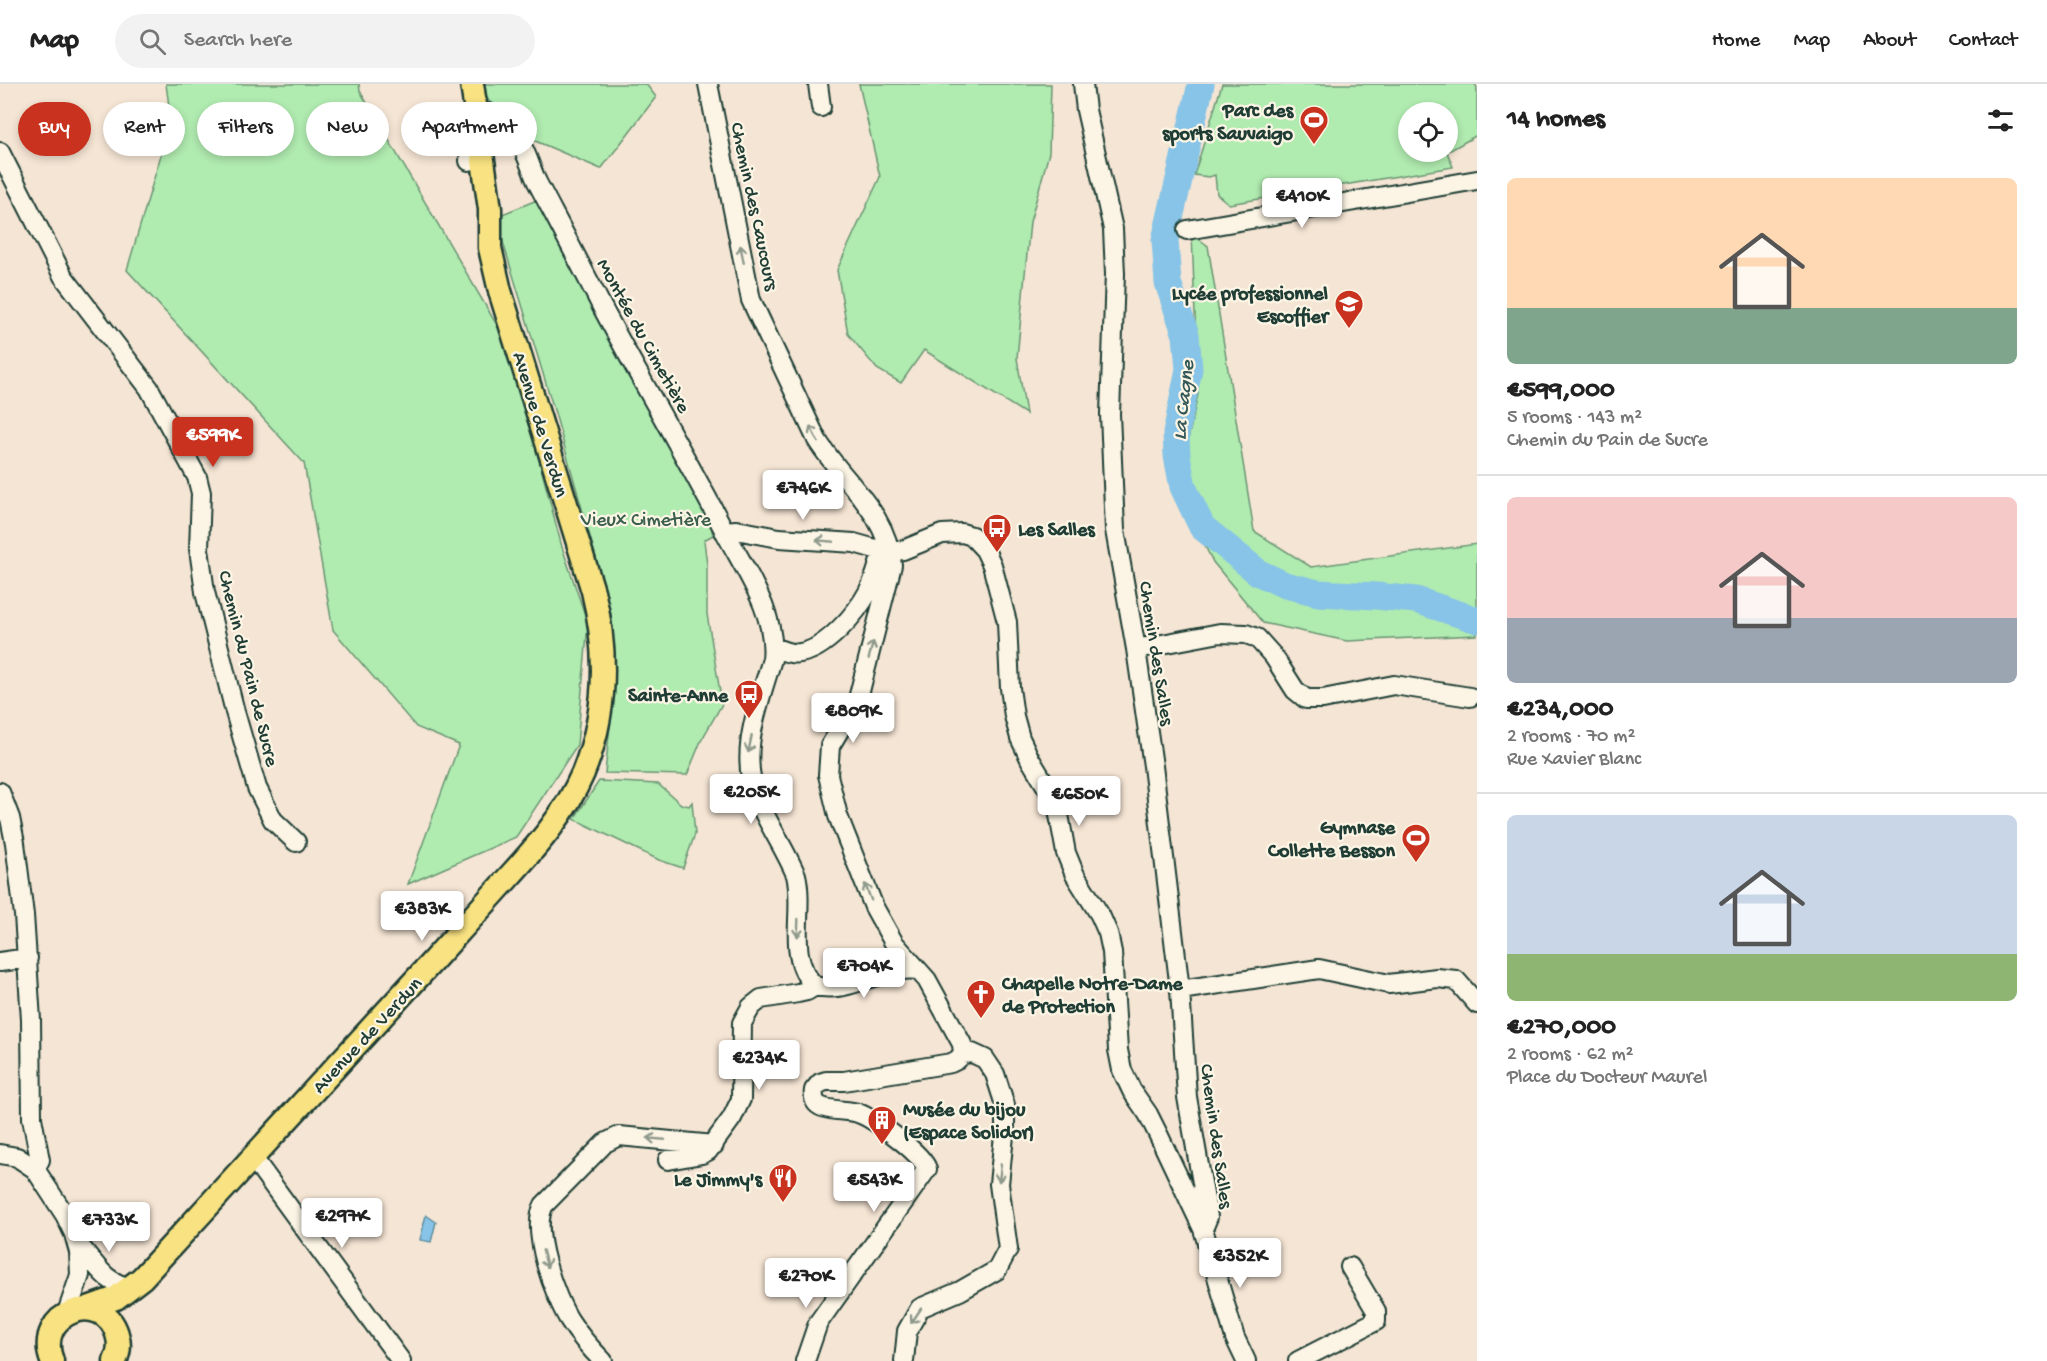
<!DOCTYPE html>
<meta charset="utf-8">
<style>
:root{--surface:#fff;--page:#f2f2f2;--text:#222;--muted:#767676;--line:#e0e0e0;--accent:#c8321e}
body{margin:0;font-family:"Gochi Hand",sans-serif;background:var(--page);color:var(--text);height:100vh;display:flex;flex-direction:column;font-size:22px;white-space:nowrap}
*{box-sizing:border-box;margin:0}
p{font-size:20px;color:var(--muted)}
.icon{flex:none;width:33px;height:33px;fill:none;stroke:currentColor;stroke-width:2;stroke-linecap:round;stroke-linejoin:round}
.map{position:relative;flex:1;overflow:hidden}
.drawer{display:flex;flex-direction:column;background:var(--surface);width:570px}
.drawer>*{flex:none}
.top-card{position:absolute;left:18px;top:18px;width:570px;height:54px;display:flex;gap:12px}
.fabs{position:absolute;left:1398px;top:18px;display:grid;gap:12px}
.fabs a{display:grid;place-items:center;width:60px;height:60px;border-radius:50%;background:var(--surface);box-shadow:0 3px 9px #0003;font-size:30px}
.price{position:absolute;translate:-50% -51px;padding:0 14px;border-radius:6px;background:#fff;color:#222;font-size:20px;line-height:39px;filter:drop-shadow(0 2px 3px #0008)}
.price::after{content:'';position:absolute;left:50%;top:36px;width:18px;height:14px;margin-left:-9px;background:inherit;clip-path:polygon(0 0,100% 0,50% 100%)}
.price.selected{background:var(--accent);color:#fff}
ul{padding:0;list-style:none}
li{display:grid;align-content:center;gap:12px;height:318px;padding:0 30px}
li+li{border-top:2px solid var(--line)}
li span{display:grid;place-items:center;height:186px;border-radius:9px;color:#555}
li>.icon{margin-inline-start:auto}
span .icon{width:108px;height:108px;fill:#fffc;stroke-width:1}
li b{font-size:26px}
h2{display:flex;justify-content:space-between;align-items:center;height:72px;padding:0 30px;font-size:26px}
.pill{padding:0 21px;border-radius:27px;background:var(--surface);box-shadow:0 3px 9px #0003;font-size:21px;line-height:54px}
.pill.selected{background:var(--accent);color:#fff}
header{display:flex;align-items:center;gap:36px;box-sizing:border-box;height:84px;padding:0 30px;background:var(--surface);border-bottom:2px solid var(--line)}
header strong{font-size:28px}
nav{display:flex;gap:33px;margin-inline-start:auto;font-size:21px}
.search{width:420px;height:54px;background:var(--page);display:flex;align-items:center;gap:15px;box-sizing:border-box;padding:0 21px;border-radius:33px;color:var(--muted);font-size:22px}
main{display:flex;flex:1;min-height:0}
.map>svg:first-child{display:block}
.green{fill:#b0ebb0;stroke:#689472;stroke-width:1.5;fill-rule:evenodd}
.water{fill:#87c4e7;stroke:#5d8e9f;stroke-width:1.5}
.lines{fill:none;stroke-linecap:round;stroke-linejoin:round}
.river{stroke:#87c4e7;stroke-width:27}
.minor-casing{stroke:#1f3d34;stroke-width:22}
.major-casing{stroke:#1f3d34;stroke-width:27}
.minor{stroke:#fcf5e5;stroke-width:18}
.major{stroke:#f8e281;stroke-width:22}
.oneway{stroke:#8e998c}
.labels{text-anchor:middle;stroke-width:4.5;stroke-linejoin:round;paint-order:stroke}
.poi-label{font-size:20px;font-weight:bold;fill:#1f3d34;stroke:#fcf5e5;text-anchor:end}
.street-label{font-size:20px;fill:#1f3d34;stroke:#fcf5e5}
.park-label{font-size:20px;fill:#3c604d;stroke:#fcf5e5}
.water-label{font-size:21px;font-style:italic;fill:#345858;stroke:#fcf5e5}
</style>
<header>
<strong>Map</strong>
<div class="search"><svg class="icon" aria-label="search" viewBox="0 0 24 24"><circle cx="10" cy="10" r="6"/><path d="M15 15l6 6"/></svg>Search here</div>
<nav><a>Home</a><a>Map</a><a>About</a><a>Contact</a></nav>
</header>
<main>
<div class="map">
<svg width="1477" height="1277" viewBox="0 0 1477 1277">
<rect width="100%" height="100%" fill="#f5e5d4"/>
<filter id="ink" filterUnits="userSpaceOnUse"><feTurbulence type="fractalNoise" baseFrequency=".0167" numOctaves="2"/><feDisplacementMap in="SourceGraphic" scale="12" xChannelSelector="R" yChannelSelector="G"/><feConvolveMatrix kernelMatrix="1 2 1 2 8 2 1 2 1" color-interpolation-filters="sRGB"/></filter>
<g filter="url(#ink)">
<!-- green -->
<path class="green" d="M166 0H359L360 7 508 260 562 463 588 540 577 661 516 753 408 800 459 661 416 643 333 546 304 379 127 186 171 37Z
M483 0H646L656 13 601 85 526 53 488 16Z
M859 0H1051L1049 69 1030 138 1017 274 1026 330 924 266 901 299 877 285 848 250 837 186 880 93Z
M1222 0H1475L1477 4V51L1447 68 1453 83 1229 120 1217 110 1215 91 1209 93 1194 91ZM1408 28H1448V68H1408Z
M537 116 706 421 713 451 704 456 707 481V530L722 620 701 657 687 691 605 689 615 594V575L611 531 603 499 555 329 502 155 500 131Z
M1192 150 1208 162 1254 447 1311 483 1477 460V551L1347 557 1263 539 1213 478 1177 406 1198 310Z
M599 697 658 700 681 720 689 722 692 718 695 750 683 784 659 776 574 735Z"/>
<!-- water -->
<path class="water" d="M426 1131 436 1138 431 1158 420 1156Z"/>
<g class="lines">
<!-- river -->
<path class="river" d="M1201 0 1165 156 1168 199 1186 251 1189 285 1176 350 1177 372 1183 403 1202 443 1259 489 1285 501 1318 509 1376 512 1416 516 1477 536"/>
<!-- minor casing -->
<g class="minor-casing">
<path id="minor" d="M708 0 751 216 817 356C844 399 887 428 892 481L858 615 830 662 828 691 838 732 874 823 894 859 927 896 962 960 963 970
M818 0 821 23
M1083 0 1086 26 1113 145 1115 190 1110 330 1115 446 1136 565 1153 682 1180 906 1187 1013 1208 1133 1203 1145
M0 68 63 192 149 304 197 393 201 409 199 465 205 508 235 628 257 704 273 736 296 758
M469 77 472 47 477 29C494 26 503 37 514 50 525 62 530 83 537 98 559 140 581 181 602 223 642 298 685 371 724 446 744 485 777 529 772 575 759 620 737 671 758 716 769 742 785 765 796 791 805 827 785 874 815 902
M1187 146 1477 96
M724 447 736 446 779 454 854 459 886 468 903 466 942 450 962 449 972 452 985 466 992 481 1007 538 1010 604 1014 632 1020 654 1030 675 1057 720 1066 769 1075 791 1100 831 1108 849 1112 868 1118 966 1122 986 1132 1007 1148 1030 1159 1052 1203 1145 1235 1254 1246 1277
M773 563C782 566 790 571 800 569 825 566 857 529 868 508 875 495 879 481 882 468
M1136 565 1220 549 1246 550 1257 554 1274 573 1295 606 1306 615H1323L1394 601 1470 613
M0 708 10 734 15 759 24 831 31 936 32 1034 40 1076 35 1085
M0 878 28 874
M1180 906 1319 885 1389 900 1437 894 1456 896 1477 920
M0 1070 17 1073 35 1085 65 1131 74 1150 79 1168 80 1191 67 1229
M253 1074 401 1277
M668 1076 702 1070 708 1067 732 1034 741 1015 742 939 751 923 761 915 798 909 807 907 815 902C854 910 878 882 918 886
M77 1159C95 1177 103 1200 131 1203
M603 1277C592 1266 579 1251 570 1237 555 1214 530 1146 544 1121L605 1059 619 1052 714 1061
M805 1277 818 1239 927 1085C923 1070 873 1034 858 1029 847 1026 828 1027 820 1022 814 1019 813 1012 814 1006L820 999 826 997H844L951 979 957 976 963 970
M904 1277 907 1247 920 1224 960 1207 997 1186 1008 1165 999 1100 1005 1042V1021L995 990 985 975 972 969 963 970
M1298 1277 1376 1237V1227L1350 1183"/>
</g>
<!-- major casing -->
<g class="major-casing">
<path id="major" d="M85 1225 116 1214 142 1194C238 1089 335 984 431 879 456 851 482 823 507 795 537 762 565 731 583 689 607 630 608 568 593 507L500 207 490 164V125L472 0
M52 1277C33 1228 103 1204 117 1250 120 1259 119 1269 115 1277"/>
</g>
<!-- minor -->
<use href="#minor" class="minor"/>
<!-- major -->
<use href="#major" class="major"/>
</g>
<!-- one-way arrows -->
<defs><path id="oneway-shaft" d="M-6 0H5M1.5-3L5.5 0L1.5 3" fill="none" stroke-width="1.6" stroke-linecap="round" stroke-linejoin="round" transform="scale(1.5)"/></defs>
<g class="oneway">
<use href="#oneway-shaft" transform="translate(742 170) rotate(-101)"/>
<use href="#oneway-shaft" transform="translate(814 350) rotate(-116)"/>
<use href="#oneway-shaft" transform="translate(825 457) rotate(-175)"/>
<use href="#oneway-shaft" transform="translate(871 566) rotate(-75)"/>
<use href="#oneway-shaft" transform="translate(750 660) rotate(101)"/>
<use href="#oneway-shaft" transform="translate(868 808) rotate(-111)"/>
<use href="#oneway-shaft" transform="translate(798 844) rotate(92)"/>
<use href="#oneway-shaft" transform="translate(656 1055) rotate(-175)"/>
<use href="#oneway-shaft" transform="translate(1000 1089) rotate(96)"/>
<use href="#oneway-shaft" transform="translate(545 1175) rotate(75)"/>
<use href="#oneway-shaft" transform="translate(916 1232) rotate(124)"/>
</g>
</g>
<!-- icons -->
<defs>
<g id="stadium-pin" transform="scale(1.5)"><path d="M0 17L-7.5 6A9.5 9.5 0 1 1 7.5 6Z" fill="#c8321e" stroke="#fcf5e5"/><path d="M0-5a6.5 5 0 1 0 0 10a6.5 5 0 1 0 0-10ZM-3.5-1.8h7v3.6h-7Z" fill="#fff"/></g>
<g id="school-pin" transform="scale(1.5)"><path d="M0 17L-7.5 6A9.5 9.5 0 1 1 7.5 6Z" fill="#c8321e" stroke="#fcf5e5"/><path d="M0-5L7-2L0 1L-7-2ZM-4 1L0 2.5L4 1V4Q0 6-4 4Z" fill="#fff"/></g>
<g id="bus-pin" transform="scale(1.5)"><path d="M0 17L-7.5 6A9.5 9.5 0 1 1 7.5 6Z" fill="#c8321e" stroke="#fcf5e5"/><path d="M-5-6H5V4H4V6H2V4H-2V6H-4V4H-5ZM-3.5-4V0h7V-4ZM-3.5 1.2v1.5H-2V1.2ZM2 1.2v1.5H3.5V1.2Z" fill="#fff"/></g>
<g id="church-pin" transform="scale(1.5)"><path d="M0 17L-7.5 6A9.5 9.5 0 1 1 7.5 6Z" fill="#c8321e" stroke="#fcf5e5"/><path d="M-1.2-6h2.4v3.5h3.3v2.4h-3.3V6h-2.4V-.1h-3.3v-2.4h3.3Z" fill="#fff"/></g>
<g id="building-pin" transform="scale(1.5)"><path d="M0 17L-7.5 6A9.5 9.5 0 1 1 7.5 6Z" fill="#c8321e" stroke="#fcf5e5"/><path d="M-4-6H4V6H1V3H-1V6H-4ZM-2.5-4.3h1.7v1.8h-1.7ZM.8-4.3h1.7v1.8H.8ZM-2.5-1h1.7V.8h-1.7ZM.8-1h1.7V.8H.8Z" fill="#fff"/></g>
<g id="restaurant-pin" transform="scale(1.5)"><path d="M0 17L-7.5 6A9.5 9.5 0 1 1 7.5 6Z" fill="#c8321e" stroke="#fcf5e5"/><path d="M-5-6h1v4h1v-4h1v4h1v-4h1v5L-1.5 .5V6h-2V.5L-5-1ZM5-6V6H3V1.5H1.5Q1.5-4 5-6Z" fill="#fff"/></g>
</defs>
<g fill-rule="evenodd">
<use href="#stadium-pin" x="1314" y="36"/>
<use href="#school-pin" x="1349" y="220"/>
<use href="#bus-pin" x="997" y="444"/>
<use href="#bus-pin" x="749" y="610"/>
<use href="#stadium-pin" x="1416" y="754"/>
<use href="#church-pin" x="981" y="910"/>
<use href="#building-pin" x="882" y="1036"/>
<use href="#restaurant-pin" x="783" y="1094"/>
</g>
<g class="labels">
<!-- poi labels -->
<g class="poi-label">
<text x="1293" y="32">Parc des<tspan x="1293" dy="23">sports Sauvaigo</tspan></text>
<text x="1328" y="215">Lycée professionnel<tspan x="1328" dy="23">Escoffier</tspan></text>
<text x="1018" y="451" text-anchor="start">Les Salles</text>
<text x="728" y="617">Sainte-Anne</text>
<text x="1395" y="749">Gymnase<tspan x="1395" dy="23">Collette Besson</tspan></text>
<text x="1002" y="905" text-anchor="start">Chapelle Notre-Dame<tspan x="1002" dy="23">de Protection</tspan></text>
<text x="903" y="1031" text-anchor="start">Musée du bijou<tspan x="903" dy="23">(Espace Solidor)</tspan></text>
<text x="762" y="1101">Le Jimmy's</text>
</g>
<!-- street labels -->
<g class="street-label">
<text transform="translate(756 122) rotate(78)" y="7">Chemin des Caucours</text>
<text transform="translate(645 251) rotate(61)" y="7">Montée du Cimetière</text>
<text transform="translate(542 340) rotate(73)" y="7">Avenue de Verdun</text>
<text transform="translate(1158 569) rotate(81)" y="7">Chemin des Salles</text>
<text transform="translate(250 584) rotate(76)" y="7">Chemin du Pain de Sucre</text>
<text transform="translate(366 950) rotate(-47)" y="7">Avenue de Verdun</text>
<text transform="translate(1218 1052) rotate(82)" y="7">Chemin des Salles</text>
</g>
<!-- park labels -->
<g class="park-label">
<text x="646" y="441">Vieux Cimetière</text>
</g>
<!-- water labels -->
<g class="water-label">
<text transform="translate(1182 316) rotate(-84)" y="7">La Cagne</text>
</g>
</g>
</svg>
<div class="fabs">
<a><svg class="icon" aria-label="locate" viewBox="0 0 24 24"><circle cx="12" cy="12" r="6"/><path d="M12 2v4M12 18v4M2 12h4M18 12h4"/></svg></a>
</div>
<b class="price" style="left:1302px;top:145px">€410K</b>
<b class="price selected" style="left:213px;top:384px">€599K</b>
<b class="price" style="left:803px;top:437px">€746K</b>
<b class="price" style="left:853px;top:660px">€809K</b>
<b class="price" style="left:751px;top:741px">€205K</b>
<b class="price" style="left:1079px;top:743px">€650K</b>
<b class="price" style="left:422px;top:858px">€383K</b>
<b class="price" style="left:864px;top:915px">€704K</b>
<b class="price" style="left:759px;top:1007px">€234K</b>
<b class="price" style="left:874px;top:1129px">€543K</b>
<b class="price" style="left:342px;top:1165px">€297K</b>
<b class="price" style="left:109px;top:1169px">€733K</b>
<b class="price" style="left:1240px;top:1205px">€352K</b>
<b class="price" style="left:806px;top:1225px">€270K</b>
<div class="top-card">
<a class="pill selected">Buy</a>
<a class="pill">Rent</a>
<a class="pill">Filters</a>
<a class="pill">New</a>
<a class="pill">Apartment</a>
</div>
</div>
<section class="drawer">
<h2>14 homes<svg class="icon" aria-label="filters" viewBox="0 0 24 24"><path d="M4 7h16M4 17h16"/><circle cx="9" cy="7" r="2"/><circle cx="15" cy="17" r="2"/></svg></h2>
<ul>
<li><span style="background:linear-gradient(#ffd9b3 70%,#7fa58c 0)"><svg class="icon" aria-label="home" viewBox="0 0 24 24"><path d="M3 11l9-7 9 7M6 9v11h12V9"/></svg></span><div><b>€599,000</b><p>5 rooms · 143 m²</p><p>Chemin du Pain de Sucre</p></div></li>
<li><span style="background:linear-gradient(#f6c9c9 65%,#9aa5b1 0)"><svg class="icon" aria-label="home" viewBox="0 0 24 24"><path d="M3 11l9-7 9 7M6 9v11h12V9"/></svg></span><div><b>€234,000</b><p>2 rooms · 70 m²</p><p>Rue Xavier Blanc</p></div></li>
<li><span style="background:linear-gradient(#c9d6e8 75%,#8fb573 0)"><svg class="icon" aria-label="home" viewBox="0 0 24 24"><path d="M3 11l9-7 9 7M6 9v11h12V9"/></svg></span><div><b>€270,000</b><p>2 rooms · 62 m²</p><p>Place du Docteur Maurel</p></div></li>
</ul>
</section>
</main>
